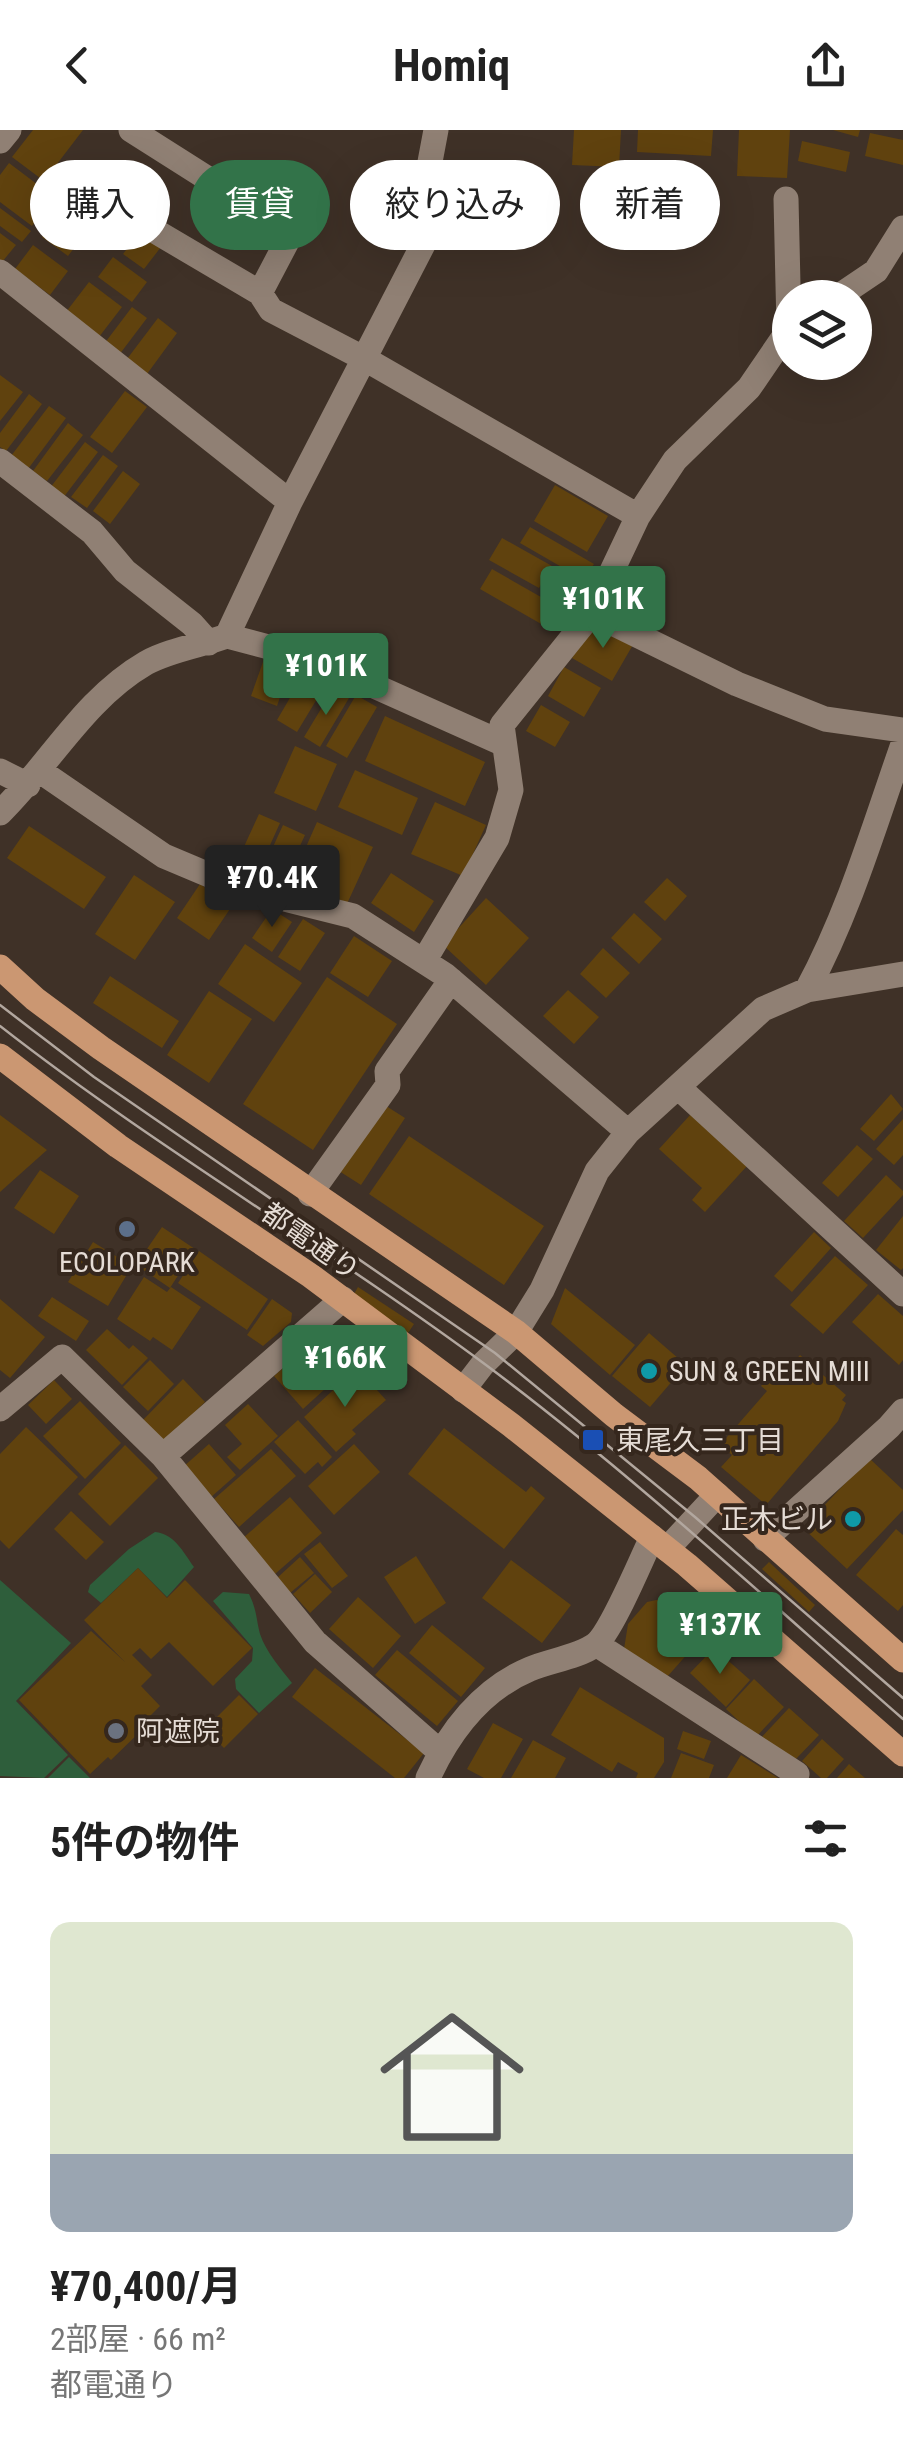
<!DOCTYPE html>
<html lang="ja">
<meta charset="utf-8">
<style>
:root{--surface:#fff;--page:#f6f6f6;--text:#222;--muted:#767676;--line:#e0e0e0;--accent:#327349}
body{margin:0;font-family:"Roboto Condensed","Noto Sans JP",sans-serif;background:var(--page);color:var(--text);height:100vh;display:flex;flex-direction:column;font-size:38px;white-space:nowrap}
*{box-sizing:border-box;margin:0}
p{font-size:32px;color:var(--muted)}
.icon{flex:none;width:55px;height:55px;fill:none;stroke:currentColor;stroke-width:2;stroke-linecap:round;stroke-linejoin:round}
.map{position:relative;height:1648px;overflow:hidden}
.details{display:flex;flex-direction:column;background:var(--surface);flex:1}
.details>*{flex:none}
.top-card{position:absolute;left:30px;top:30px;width:845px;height:90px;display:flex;gap:20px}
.tools{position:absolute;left:772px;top:150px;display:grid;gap:20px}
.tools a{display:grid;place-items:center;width:100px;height:100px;border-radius:50%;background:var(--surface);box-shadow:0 10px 40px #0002;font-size:50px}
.price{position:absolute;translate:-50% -85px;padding:0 22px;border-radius:10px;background:var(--accent);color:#fff;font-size:32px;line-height:65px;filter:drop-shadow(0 2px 5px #0008)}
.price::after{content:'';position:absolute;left:50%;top:60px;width:30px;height:22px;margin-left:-15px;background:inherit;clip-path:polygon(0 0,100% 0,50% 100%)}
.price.selected{background:#222;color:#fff}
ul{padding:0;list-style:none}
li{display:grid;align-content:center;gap:20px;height:530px;padding:0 50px}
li+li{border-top:2px solid var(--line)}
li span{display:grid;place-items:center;height:310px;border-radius:20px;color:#555}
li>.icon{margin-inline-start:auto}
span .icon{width:180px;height:180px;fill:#fffc;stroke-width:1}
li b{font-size:42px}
h2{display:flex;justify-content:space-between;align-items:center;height:120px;padding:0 50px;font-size:42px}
.tag{padding:0 35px;border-radius:45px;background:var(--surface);box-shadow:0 10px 40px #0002;font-size:35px;line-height:90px}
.tag.selected{background:var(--accent);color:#fff}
header{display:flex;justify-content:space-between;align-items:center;height:130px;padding:0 50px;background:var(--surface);font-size:45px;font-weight:700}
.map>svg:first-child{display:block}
.green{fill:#2e5e3b}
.building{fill:#60420e}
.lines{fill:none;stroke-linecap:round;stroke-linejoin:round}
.minor{stroke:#908074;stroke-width:25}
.major{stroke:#cb9772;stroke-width:25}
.tram{stroke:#b2a79f;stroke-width:2.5}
.service-dot{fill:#5c6f8a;stroke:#35271d;stroke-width:4}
.culture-dot{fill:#0f9aa8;stroke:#35271d;stroke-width:4}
.transit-dot{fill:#1a4fb4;stroke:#35271d;stroke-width:4}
.worship-dot{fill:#6b7280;stroke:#35271d;stroke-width:4}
.labels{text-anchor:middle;stroke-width:8;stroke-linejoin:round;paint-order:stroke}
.street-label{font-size:28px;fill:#e5dcd5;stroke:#35271d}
.poi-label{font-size:28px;fill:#e5dcd5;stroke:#35271d;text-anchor:start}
</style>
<header><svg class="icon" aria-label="back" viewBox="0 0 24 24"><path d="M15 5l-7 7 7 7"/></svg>Homiq<svg class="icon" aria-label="share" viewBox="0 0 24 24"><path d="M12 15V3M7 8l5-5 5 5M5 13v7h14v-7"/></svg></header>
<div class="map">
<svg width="903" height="1648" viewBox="0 0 903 1648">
<rect width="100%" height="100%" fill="#3f3127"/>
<!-- green -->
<path class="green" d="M155 1402C175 1404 183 1422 194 1437L167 1467 138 1438 101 1473 88 1462 90 1455 129 1419Z
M0 1450 71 1513 16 1571 68 1625 44 1648 0 1646Z
M223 1462 249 1464C257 1480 256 1489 260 1504 266 1522 281 1539 292 1553L259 1583 236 1559 235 1549 252 1531 253 1518 213 1471Z
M69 1627 90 1648H48Z"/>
<!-- building -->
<path class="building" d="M33 0H83L44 51 12 27Z
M574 0H621L619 37 572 35Z
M638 0H713L711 26 637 22Z
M739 0H790L787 48 737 46Z
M833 0H860L858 7Z
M870 3 903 10V35L865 26Z
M802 11 850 22 846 42 798 31Z
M9 33 54 67 32 96 0 72V45Z
M0 78 31 101 22 112 0 96Z
M63 78 90 97 68 126 42 107Z
M141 101 161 117 144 139 123 124Z
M0 103 16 115 2 132 0 131Z
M33 115 68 141 50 165 15 139Z
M113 127 147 152 132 172 98 147Z
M89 152 122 177 99 207 66 182Z
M132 177 147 188 119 225 104 214Z
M158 188 177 203 147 244 127 229Z
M0 245 23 262 0 291Z
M125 261 147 277 112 323 90 307Z
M29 264 42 274 6 321 0 317V303Z
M49 276 66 288 28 339 11 326Z
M68 293 83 305 47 351 33 341Z
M85 312 98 322 63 368 50 358Z
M103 325 118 336 87 378 71 367Z
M123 341 140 354 110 394 93 381Z
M555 355 608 386 587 422 534 391Z
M530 397 594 434 584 450 520 413Z
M502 408 552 436 539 458 489 430Z
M492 439 562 479 550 499 480 459Z
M595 490 634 513 612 551 572 528Z
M264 529 290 538 277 576 251 566Z
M564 537 601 558 584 587 548 566Z
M305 542 326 554 297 602 277 590Z
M333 559 349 568 320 617 304 607Z
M356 565 377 577 347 628 326 616Z
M541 575 570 592 555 617 526 601Z
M385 586 485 632 465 676 365 631Z
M295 616 337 634 316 681 274 663Z
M355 640 418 668 402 705 338 677Z
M435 672 486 695 463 746 411 724Z
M259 684 280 693 257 744 236 734Z
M317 692 373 717 346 776 291 751Z
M283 695 305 705 283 753 261 743Z
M29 696 106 747 84 779 7 728Z
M391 743 434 771 414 802 371 773Z
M134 745 175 772 135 830 95 804Z
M667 748 687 766 665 791 644 772Z
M200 754 232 776 209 810 177 788Z
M486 768 529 808 486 855 443 815Z
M272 779 292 792 272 822 252 808Z
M634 783 662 809 639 834 611 808Z
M303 789 325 803 300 841 278 827Z
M354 806 392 831 368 867 330 843Z
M245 814 302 853 274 892 218 854Z
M603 818 630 843 606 868 580 844Z
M110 846 179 891 162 918 93 873Z
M327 847 397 894 313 1020 243 974Z
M568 860 599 887 574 914 543 886Z
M209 861 252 889 209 953 167 925Z
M891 964 903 979 874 1011 860 999Z
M383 974 405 988 361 1055 339 1041Z
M691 984 747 1036 705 1082 692 1070 702 1058 659 1019Z
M0 985 47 1020 0 1062Z
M903 989V1025L894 1035 876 1019Z
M409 1006 544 1096 504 1155 369 1064Z
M857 1015 873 1029 838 1067 822 1053Z
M40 1040 79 1066 54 1104 14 1078Z
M886 1045 903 1061V1065L863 1108 844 1091Z
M903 1086V1138L901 1140 876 1120Z
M162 1097 195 1119 170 1158 136 1135Z
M814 1102 831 1118 792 1162 774 1146Z
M93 1112 132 1136 108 1176 68 1152Z
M199 1121 268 1169 247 1200 178 1153Z
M835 1126 868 1155 823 1204 790 1175Z
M144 1147 167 1162 171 1157 201 1177 172 1220 153 1207 150 1211 117 1189Z
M358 1157 414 1194 408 1203 354 1164Z
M565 1158 635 1215 610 1245 551 1194Z
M878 1164 903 1186V1230L899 1235 852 1192Z
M52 1167 89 1191 76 1211 38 1186Z
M0 1169 45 1207 10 1248 0 1240Z
M272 1169 292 1183 291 1192 263 1216 247 1205Z
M107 1199 129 1219 133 1215 148 1228 122 1255 86 1220Z
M649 1203 686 1235 650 1277 612 1246Z
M308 1216 337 1248 303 1279 274 1246Z
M800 1225 846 1265 842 1270 846 1273 838 1291 766 1375 721 1337 732 1325 720 1315 767 1261 761 1256 783 1230 790 1236Z
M150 1230 174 1254 148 1281 123 1257Z
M357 1238 386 1270 352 1300 356 1304 336 1322 304 1287Z
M183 1249 205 1272 164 1312 143 1290Z
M54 1250 72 1269 46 1294 28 1275Z
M80 1271 121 1313 85 1349 43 1306Z
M248 1274 278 1306 240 1340 227 1327 242 1314 225 1295Z
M298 1290 332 1327 322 1337 318 1332 305 1344 274 1312Z
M26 1297 78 1347 9 1419 0 1410V1324Z
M444 1298 526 1362 531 1356 545 1368 504 1419 408 1344Z
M209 1314 236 1345 210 1368 183 1337Z
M354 1314 380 1342 334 1385 308 1356Z
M125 1315 158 1348 110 1396 78 1364Z
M271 1319 296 1346 239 1397 214 1369Z
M869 1328 903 1360V1380L847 1439 803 1398Z
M290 1367 322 1403 275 1444 243 1408Z
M71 1381 104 1412 86 1430 54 1399Z
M896 1399 903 1405V1475L898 1481 856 1445Z
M320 1412 348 1446 332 1458 304 1424Z
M416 1426 446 1473 415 1494 384 1447Z
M300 1427 314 1443 290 1463 277 1448Z
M511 1430 571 1475 542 1513 482 1468Z
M769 1432 815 1475 809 1482 762 1439Z
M138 1438 167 1468 185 1450 252 1518 213 1556 169 1512 151 1529 140 1518 132 1525 152 1545 141 1556 160 1576 144 1592 147 1595 111 1630 108 1627 90 1644 19 1570 91 1501 125 1532 84 1490Z
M315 1444 332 1462 310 1483 293 1464Z
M358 1467 401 1506 373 1538 329 1499Z
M666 1468 705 1504 667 1547 624 1519 628 1494 647 1472Z
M432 1495 485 1538 461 1567 409 1523Z
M714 1518 750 1550 726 1577 690 1543Z
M397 1520 458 1571 437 1596 375 1545Z
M315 1538 424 1623 404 1648H395L292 1567Z
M754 1549 784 1577 756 1607 726 1579Z
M580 1557 664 1608V1632L654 1648H636L638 1643 618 1632 612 1642 551 1605Z
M239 1565 258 1584 224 1618 205 1599Z
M789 1578 819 1605 794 1631 759 1610Z
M493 1593 523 1609 501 1648H484L467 1639Z
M683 1601 711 1611 704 1629 677 1619Z
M822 1609 844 1629 827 1648H821L802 1631Z
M533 1610 566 1628 555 1648H511Z
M681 1623 714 1635 709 1648H671Z
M741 1625 778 1648H727Z
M849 1634 865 1648H837Z"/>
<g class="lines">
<!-- minor -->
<path class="minor" d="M131 0 292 102 260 163
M0 11 9 0
M786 69 789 198
M138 91 260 163 271 180 365 229 638 386
M0 142 290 372
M836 168 876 141 903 98
M0 331 92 402 125 441 192 494 209 513
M592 483 737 554 825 589 903 600
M227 506 314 529 504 614
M0 641 28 655
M40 641 164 726 240 758 353 786 445 845 628 1002
M0 683C50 634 84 569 146 533 169 520 202 515 227 506L290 372 427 107 423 69 436 0
M424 831 497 708 511 660 502 595 592 483 638 386 675 330 749 258 790 198
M807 860C849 782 874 697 903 614
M678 957 903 1164
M310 1064 388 955 387 941 451 850
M463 1260 483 1234 516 1202 542 1160 597 1041 628 1002 763 879 807 860 903 844
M0 1279 62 1227 163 1326 315 1512 440 1622
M163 1326 343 1169
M765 1409 889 1297 903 1281
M667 1419 717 1365
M596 1514 797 1644 796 1648
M428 1648C449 1602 482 1559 530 1539 549 1531 578 1527 595 1515 611 1503 642 1428 652 1407"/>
<!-- major -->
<path class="major" d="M0 837 35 869 101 918 516 1202 614 1285 698 1348 903 1530
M0 926 118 1016 311 1146 511 1295 687 1435 903 1624"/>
<!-- tram -->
<path class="tram" d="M0 875 94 947 495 1223 695 1387 903 1568
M0 896C156 1018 327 1117 486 1235 632 1344 766 1469 903 1589"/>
</g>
<!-- markers -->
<circle class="service-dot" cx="127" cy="1099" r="10"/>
<g class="culture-dot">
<circle cx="649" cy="1241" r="10"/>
<circle cx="853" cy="1389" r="10"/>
</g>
<rect class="transit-dot" x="581" y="1298" width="24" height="24" rx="5"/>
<circle class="worship-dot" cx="116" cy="1601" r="10"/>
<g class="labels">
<!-- street labels -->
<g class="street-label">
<text transform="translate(311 1111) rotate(35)" y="10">都電通り</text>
</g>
<!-- poi labels -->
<g class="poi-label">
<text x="127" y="1142" text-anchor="middle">ECOLOPARK</text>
<text x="669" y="1251">SUN &amp; GREEN MIII</text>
<text x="616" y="1320">東尾久三丁目</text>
<text x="833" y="1399" text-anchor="end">正木ビル</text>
<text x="136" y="1611">阿遮院</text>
</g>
</g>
</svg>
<div class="tools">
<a><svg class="icon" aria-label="layers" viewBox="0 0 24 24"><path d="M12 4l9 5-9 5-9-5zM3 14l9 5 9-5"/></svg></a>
</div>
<b class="price" style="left:603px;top:521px">¥101K</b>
<b class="price" style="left:326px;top:588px">¥101K</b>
<b class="price selected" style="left:272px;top:800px">¥70.4K</b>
<b class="price" style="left:345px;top:1280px">¥166K</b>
<b class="price" style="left:720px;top:1547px">¥137K</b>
<div class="top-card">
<a class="tag">購入</a>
<a class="tag selected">賃貸</a>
<a class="tag">絞り込み</a>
<a class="tag">新着</a>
</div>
</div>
<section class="details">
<h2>5件の物件<svg class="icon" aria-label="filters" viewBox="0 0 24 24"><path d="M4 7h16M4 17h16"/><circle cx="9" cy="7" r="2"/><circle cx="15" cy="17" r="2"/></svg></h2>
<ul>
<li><span style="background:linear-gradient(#dfe7d0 75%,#9aa5b1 0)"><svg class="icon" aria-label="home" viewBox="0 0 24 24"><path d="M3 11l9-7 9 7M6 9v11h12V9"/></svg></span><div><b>¥70,400/月</b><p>2部屋 · 66 m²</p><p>都電通り</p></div></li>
</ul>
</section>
